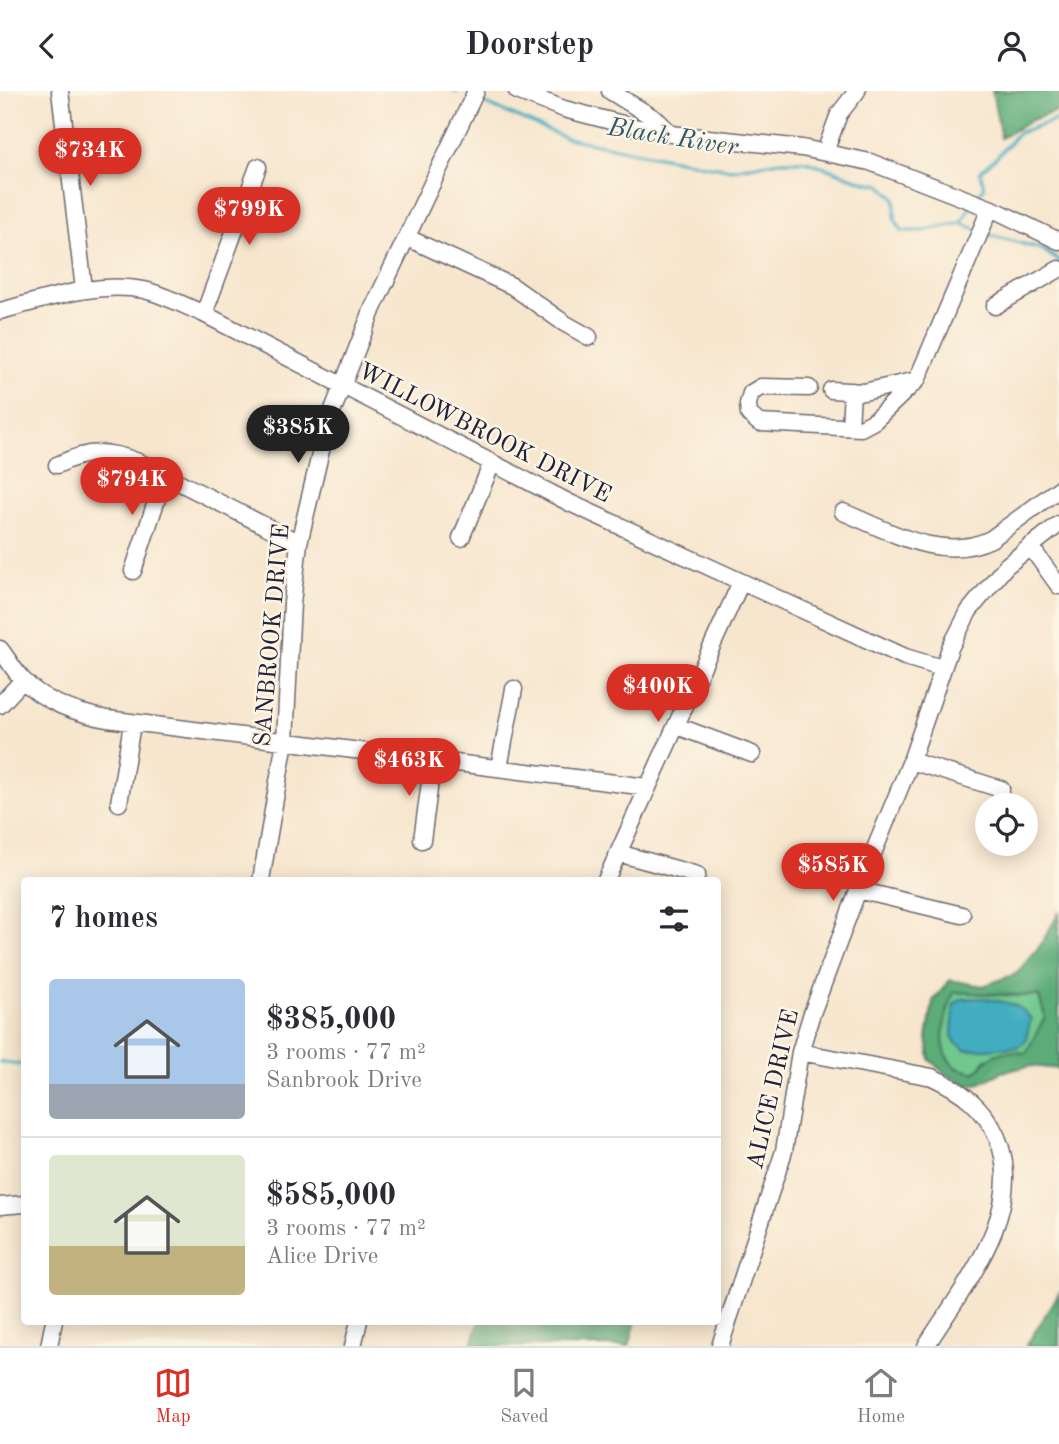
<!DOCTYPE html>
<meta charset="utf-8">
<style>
:root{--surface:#fff;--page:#f7f7f7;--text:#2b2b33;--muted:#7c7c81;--line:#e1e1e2;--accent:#d93025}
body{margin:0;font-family:"Old Standard TT",serif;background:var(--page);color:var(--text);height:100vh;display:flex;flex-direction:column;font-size:26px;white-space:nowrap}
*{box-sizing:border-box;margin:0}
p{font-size:23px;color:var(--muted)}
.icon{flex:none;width:38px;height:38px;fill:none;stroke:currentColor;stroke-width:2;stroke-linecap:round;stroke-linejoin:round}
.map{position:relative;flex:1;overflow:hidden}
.details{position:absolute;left:21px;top:786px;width:700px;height:448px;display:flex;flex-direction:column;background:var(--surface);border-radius:7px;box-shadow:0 4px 18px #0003}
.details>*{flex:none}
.controls{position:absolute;left:975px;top:702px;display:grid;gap:14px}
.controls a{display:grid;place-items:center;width:63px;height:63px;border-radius:50%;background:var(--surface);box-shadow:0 4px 18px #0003;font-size:35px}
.price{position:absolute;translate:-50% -60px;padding:0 16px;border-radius:24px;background:var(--accent);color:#fff;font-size:23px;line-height:46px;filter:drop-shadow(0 2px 4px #0008)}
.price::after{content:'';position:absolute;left:50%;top:42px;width:21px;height:16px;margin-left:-10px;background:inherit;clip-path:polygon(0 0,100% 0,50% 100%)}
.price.selected{background:#222;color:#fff}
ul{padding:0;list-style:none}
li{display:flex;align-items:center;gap:21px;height:175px;padding:0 28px}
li+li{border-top:2px solid var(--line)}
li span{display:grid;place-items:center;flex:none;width:196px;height:140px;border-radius:7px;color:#555}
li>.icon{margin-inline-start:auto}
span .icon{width:84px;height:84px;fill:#fffc;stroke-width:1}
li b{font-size:30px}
h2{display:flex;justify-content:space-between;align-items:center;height:84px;padding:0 28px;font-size:30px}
header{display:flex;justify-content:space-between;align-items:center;height:91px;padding:0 28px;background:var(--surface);font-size:32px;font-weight:700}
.menu{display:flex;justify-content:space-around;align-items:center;height:98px;border-top:2px solid var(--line);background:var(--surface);font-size:19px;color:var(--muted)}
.menu a{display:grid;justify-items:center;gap:4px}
.menu .selected{color:var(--accent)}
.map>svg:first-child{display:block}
.green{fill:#71c88d;stroke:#4a7564;stroke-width:2}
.forest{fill:#5cac78;stroke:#3f675a;stroke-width:2;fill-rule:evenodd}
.water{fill:#42acc1;stroke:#32677e;stroke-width:2}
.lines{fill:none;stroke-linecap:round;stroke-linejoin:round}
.stream{stroke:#42acc1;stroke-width:3.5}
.minor-casing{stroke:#6d676e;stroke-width:19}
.minor{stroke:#fff;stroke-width:16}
.labels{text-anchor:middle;stroke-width:5;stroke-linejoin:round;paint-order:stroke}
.street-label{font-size:24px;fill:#22223b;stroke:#fcf5e5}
.water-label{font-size:26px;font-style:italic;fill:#2f5971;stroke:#fcf5e5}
</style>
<header><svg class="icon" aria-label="back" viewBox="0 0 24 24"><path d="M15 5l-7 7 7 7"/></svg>Doorstep<svg class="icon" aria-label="person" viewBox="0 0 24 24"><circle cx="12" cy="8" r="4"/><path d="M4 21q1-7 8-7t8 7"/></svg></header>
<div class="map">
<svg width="1059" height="1255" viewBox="0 0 1059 1255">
<rect width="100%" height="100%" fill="#fcf5e5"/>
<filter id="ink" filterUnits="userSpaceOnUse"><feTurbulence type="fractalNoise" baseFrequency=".0143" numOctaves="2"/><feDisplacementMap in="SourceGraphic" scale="14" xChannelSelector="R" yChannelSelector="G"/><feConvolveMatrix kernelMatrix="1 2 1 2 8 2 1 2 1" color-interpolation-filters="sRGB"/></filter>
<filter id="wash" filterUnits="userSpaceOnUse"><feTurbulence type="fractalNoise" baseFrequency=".00686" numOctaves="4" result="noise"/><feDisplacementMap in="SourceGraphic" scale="28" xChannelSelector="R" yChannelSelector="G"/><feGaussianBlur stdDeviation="1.57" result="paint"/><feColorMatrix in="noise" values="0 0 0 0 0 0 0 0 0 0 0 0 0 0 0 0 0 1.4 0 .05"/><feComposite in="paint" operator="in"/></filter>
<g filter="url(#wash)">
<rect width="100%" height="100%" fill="#f7e6ce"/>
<!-- green -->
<path class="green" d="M954 901 1014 905H1039L1045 926 1026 962 986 968 975 982C968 980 959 979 954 975 934 957 946 923 954 901Z"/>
<!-- forest -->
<path class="forest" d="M992 0H1059V19L1032 29 1001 47Z
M1059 822V978L1029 975 1002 981 980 992 968 995 945 983 930 969 927 947 933 910 950 889 983 895 1016 883 1040 855ZM954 901 1039 905 1045 926 1026 962C999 958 993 961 975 982 968 980 959 979 954 975 935 957 945 922 954 901Z
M1059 1202V1255H1026Z
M480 1230H636L629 1255H471Z"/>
<!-- water -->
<path class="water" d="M983 907C1003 911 1019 911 1031 928L1025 951 1018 956 967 959 956 952 952 944 954 913 962 908Z"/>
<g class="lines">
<!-- stream -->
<path class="stream" d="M455 0 457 1
M486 13 566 47 710 75 731 78 780 70H806L865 91 881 94 895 107V128L902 140H922L961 132 970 116
M977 107 984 96 980 81 998 65 1018 42 1059 28
M961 132 976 138
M986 143 1042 158 1059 170
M0 971 24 974"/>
</g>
</g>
<g filter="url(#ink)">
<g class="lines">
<!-- minor casing -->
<g class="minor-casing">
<path id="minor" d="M60 0 84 198
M517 0 564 18 634 36 671 43 802 57 870 71 997 120 1059 150
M610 0 657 29 671 43
M825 61 839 23 857 0
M408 147 512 195 564 232 589 246
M995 215 1059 178
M0 220C47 208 95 190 144 199 165 204 185 215 204 223L570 412 905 566 942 577
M204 223 258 76
M809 297 761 296 751 302 748 313 749 323 759 332 861 337 874 330 917 289 990 118
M831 299 864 301 917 289
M850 336 852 300
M57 374C90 358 108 359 141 372L299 452
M843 421C890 440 941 472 991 448L1059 398
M461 447 492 372
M1030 455 1059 495
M133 480 165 384
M0 558C8 568 14 580 23 589 45 612 77 622 107 628L647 696
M0 614 23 589
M677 635 752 663
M911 670 1001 698
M499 677 514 598
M119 712 132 633
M422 749 433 669
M618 762 697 784
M261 789 285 650 292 512 299 452 327 334 373 217 476 0
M606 789 741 491
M858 799 962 824
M800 961 932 986C961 999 984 1016 997 1046 1028 1119 963 1196 926 1255
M0 1115 24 1113
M49 1255 54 1230
M353 1255 359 1230
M720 1255 784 1060 800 961 811 925 858 799 911 670 950 557 969 520 1006 475 1059 433"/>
</g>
<!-- minor -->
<use href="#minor" class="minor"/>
</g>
</g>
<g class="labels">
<!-- street labels -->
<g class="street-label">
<text transform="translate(485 341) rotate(27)" y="8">WILLOWBROOK DRIVE</text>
<text transform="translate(271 544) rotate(-85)" y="8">SANBROOK DRIVE</text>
<text transform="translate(772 998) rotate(-77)" y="8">ALICE DRIVE</text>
</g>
<!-- water labels -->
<g class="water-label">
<text transform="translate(673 45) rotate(9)" y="9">Black River</text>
</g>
</g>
</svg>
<div class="controls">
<a><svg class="icon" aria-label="locate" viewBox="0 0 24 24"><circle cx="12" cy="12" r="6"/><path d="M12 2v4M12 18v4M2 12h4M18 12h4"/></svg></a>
</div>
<b class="price" style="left:90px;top:97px">$734K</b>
<b class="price" style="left:249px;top:156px">$799K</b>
<b class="price selected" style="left:298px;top:374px">$385K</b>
<b class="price" style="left:132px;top:426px">$794K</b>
<b class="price" style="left:658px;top:633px">$400K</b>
<b class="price" style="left:409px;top:707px">$463K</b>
<b class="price" style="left:833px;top:812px">$585K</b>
<section class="details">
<h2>7 homes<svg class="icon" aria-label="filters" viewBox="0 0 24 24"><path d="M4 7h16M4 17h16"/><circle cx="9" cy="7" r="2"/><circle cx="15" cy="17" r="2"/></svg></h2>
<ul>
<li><span style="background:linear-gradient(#a9c7e8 75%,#9aa5b1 0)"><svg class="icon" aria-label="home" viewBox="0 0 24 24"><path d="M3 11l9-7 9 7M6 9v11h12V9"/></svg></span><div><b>$385,000</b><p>3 rooms · 77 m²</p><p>Sanbrook Drive</p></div></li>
<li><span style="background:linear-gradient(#dfe7d0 65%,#c2b280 0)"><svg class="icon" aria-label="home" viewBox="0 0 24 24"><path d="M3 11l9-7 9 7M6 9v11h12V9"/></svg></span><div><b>$585,000</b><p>3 rooms · 77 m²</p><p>Alice Drive</p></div></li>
</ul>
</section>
</div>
<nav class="menu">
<a class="selected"><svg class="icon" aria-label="map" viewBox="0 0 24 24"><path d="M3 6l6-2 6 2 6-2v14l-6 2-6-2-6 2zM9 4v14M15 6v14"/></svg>Map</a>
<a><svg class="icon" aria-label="saved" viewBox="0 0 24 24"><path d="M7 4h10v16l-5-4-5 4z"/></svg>Saved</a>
<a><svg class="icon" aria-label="home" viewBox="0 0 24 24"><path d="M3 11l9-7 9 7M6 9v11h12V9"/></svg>Home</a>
</nav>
